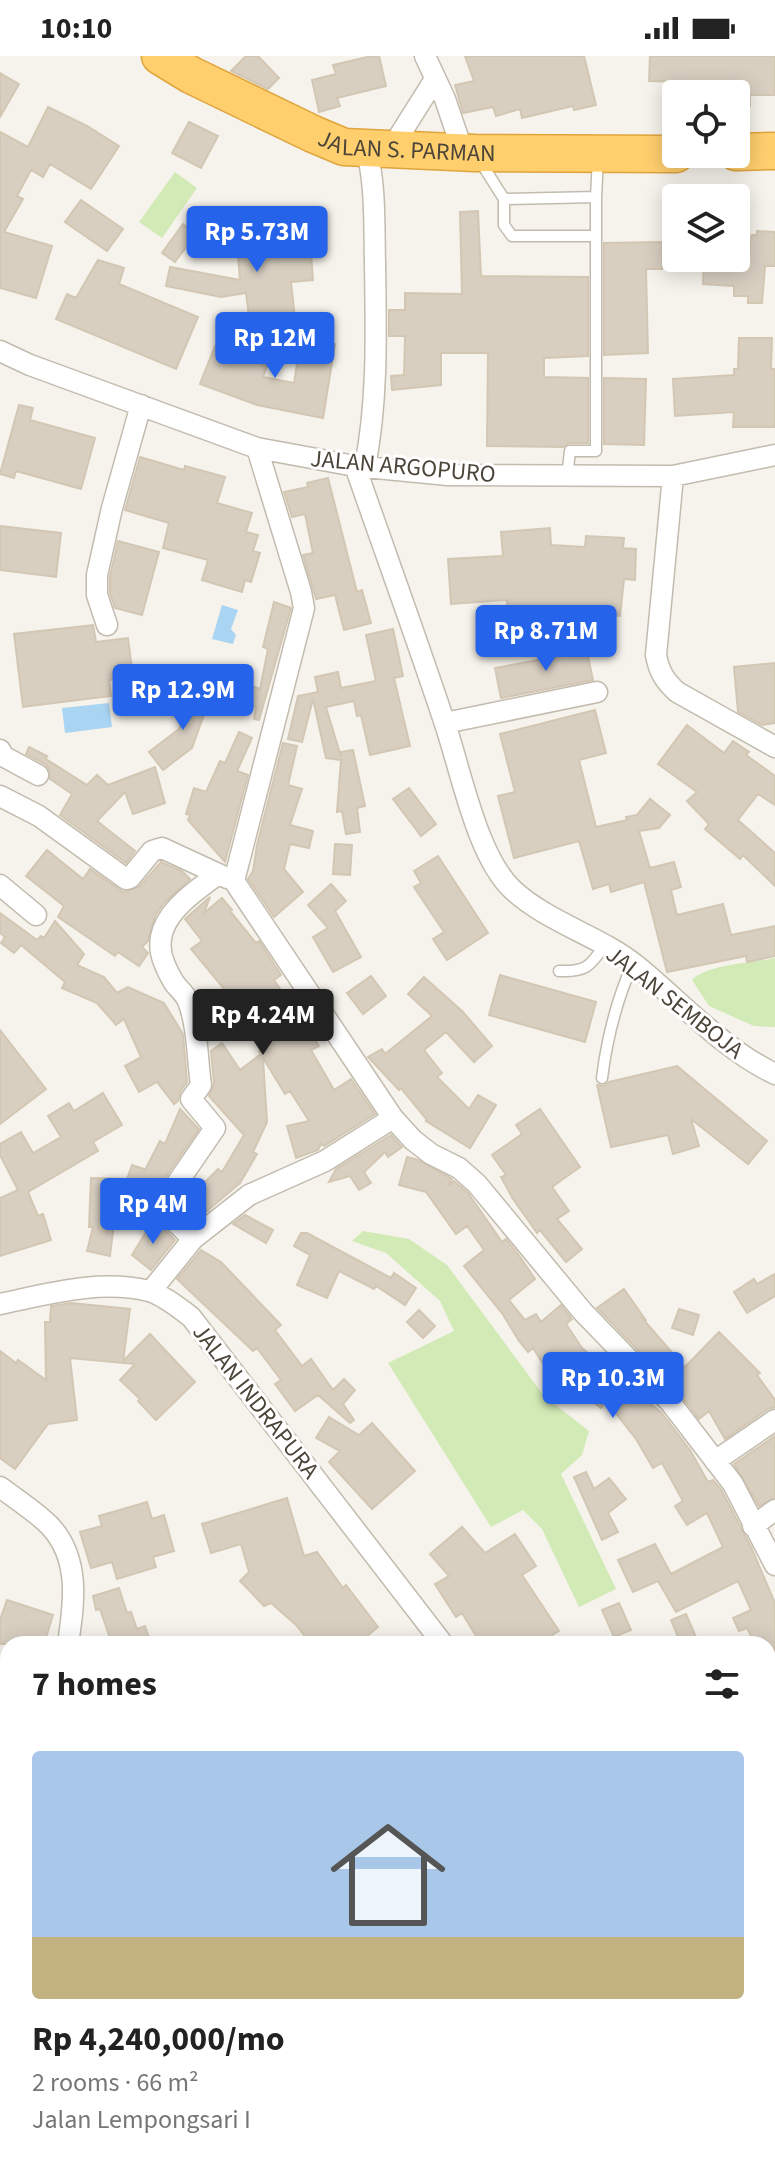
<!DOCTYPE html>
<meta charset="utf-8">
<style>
:root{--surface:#fff;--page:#f6f6f6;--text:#222;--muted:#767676;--line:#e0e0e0;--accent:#2563eb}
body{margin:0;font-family:"Source Sans 3",sans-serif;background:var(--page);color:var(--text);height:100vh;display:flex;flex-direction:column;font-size:30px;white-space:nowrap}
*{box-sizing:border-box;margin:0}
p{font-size:26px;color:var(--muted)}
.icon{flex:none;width:44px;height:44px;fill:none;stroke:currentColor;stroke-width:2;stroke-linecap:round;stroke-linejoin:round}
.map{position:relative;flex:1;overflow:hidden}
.panel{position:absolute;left:0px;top:1580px;width:776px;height:538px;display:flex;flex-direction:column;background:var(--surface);border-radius:24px 24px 0 0;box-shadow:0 4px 20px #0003}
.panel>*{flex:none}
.controls{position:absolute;left:662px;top:24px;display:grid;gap:16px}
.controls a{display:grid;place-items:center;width:88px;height:88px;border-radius:8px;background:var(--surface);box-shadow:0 4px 20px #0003;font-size:40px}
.price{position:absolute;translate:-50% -68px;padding:0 18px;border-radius:8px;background:var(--accent);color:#fff;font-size:26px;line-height:52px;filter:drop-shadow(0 2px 4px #0008)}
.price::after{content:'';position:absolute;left:50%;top:48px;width:24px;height:18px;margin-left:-12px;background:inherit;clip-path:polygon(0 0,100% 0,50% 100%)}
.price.on{background:#222;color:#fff}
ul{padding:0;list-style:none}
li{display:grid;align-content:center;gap:16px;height:424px;padding:0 32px}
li+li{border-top:2px solid var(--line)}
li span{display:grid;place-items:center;height:248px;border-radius:8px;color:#555}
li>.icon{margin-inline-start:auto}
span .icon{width:144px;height:144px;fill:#fffc;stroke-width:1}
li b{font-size:34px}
h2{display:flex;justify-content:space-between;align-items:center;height:96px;padding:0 32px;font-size:34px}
.status{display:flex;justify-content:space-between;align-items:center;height:56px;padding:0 40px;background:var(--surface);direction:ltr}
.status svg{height:22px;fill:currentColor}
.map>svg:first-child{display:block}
.green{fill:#d2eab5}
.water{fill:#a9d4f2}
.building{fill:#d8cfc1;stroke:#d3c7b4;stroke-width:2}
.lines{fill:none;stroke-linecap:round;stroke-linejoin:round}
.lane-casing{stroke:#c2bbae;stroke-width:13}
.street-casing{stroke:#c2bbae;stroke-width:23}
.highway-casing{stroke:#e0a43c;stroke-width:39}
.lane{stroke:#fff;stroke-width:10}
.street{stroke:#fff;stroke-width:20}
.highway{stroke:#ffcf6e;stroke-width:36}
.labels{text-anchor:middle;stroke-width:6;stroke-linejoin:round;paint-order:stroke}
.street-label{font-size:24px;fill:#4b4439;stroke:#fff}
</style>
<div class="status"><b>10:10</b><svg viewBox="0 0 49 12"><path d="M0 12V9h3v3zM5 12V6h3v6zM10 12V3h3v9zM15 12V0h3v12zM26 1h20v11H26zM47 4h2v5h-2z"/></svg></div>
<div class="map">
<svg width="775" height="2117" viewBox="0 0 775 2117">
<rect width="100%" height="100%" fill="#f6f3ec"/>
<!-- green -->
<path class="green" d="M175 116 197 132 162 182 139 166Z
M775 902V971L754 970 709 950 692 924C707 908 753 907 775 902Z
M363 1175 409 1183 447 1209 544 1340 589 1375 582 1399 561 1418 616 1533 579 1551 542 1473 523 1454 491 1471 388 1307 454 1275 440 1245 386 1197 352 1185Z
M768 1855 775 1870V2080L770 2117H547L550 2110 584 2112 768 2110Z"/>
<!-- water -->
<path class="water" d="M222 549 238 554 231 573 236 579 233 588 212 583Z
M109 647 112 671 65 677 62 652Z"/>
<!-- building -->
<path class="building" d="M246 0H258L279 22 268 33 231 15Z
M372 0H379L386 30 337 42 340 50 319 56 312 24 336 18 333 9Z
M465 0H584L596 49 574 54 573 50 522 62 520 53 496 60 493 51 463 57 455 29 474 25Z
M650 0H775V39H750V50H736V38H721V27L649 25Z
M0 17 19 28 0 61Z
M48 51 87 70 119 90 91 133 50 108 43 121 31 114 17 140 23 143 4 176 52 190 36 242 0 232V76L28 91Z
M189 66 218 80 201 112 172 97Z
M81 144 123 173 107 195 65 166Z
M478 155 481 220 588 221V300L544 302V321L588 322V387H569L563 391 487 390 488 297H441V329L392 334 391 320 404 319 405 280H389V254H405V237L462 238 460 156Z
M243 160H267V184L280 183V188L310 186 313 224 291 226 295 263 250 268 246 237 221 241 166 230 170 211 240 224 237 186H243Z
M183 168 196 178 175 206 162 197Z
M757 175 775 176V210H765L762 247H748V240H734V230L703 228 704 202H749L750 182 752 179H757Z
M662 186V213H646L648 297 604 299V187Z
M98 204 124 212 119 228 198 261 176 313 56 263 67 238 76 242Z
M739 282H772L771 313H775V371H733L734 356 675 360 673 323 734 319V313H738Z
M301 283 335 288 323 362 257 349 200 328 215 290 267 310 263 321 294 327Z
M604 322 646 323 644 389 604 388Z
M19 349 33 352 30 364 95 382 81 433 16 415 14 422 0 418Z
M140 401 184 414 185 410 225 421 217 447 252 457 246 476 258 479 253 495 260 497 251 526 245 524 242 536 202 524 208 504 163 492 169 467 125 454Z
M328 422 357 536 362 534 371 567 344 574 335 539 316 543 303 499 313 497 305 458 292 461 284 436 308 431 307 427Z
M0 470 61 477 56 521 0 514Z
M550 472 551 489 585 491 586 480 624 482 623 492 636 493 635 524 624 523 620 560 567 556 508 561 507 544 451 548 448 503 503 500 501 476Z
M118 485 159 496 142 559 115 552 110 537V520Z
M274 546 291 552 259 664 254 663 256 651 245 646 252 630 260 633 268 593 263 591Z
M93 569 96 586 128 582 133 621 109 624 111 640 23 651 14 578Z
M393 573 403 620 394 622 410 690 370 699 361 659 357 660 354 645 326 651 341 701V696L353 694 365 750 357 752 360 776 346 778 342 755 337 756 341 704 326 702 313 643 302 686 288 683 298 640 318 636 315 621 338 616 341 632 376 625 366 579Z
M585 587 593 624 501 642 495 612 560 600 558 593Z
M775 607V667L762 669 738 656 734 611Z
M194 633 211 639 192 692 163 714 149 696 179 673Z
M595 654 606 697 579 704 596 771 627 764 626 761 637 759 650 743 670 759 659 772 639 775 650 812 674 806 681 831 671 834 677 859 723 848 731 879 775 870V900L747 906 746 900 667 916 644 826 611 836 609 828 593 833 579 785 514 802 498 740 515 736 500 678Z
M687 669 724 697 733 685 749 696 746 699 775 720V749L758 738 738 764 775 797V830L743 799 740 803 705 773 709 768 687 745 697 736 658 708Z
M239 676 252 682 237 715 248 719 225 806 188 764 190 759 186 758 194 732 206 736 220 705 225 707Z
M283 687 297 690 288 729 302 733 290 769 313 775 309 792 290 788 284 813 303 836 274 861 248 823 253 815 257 789Z
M29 691 47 700 46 703 87 729 97 719 108 729 155 711 165 747 133 758 125 736 97 765 135 795 126 807 60 759 72 738 50 723 49 713 45 708 26 698Z
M409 732 436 768 421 780 393 743Z
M335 788 352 789 350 819 333 818Z
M47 794 83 823 90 813 123 836 139 831 161 806 182 815 190 823 164 847 155 860 148 885 142 891 148 897 139 910 118 896 115 900 58 861 64 850 26 820Z
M438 800 488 877 447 904 433 883 444 876 414 831 421 827 414 815Z
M331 828 346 845 335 855 361 901 333 916 313 881 328 872 308 849Z
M210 841 204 857 222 842 232 854 230 855 256 887 259 885 281 919 274 924 319 990 311 994 334 1034 351 1023 375 1058 324 1090 321 1088 318 1094 296 1102 287 1070 309 1065 290 1035 285 1038 263 1002 267 1066 253 1096 257 1098 240 1127 195 1165 179 1147 192 1130 196 1135 218 1113 222 1116 244 1079 209 1040 214 1027 211 995 222 987 240 1014 261 998 259 995 264 992 248 968 238 974 228 958 239 951 191 893 202 885 185 863Z
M0 857 37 884 41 880 44 882 55 865 84 898 77 909 104 921 117 937 128 931 164 947 183 978 187 1026 180 1036 178 1045 174 1048 157 1026 139 1036 125 1010 141 1001 124 963 116 969 97 947 62 932 65 926 21 889 14 897 1 887 5 881 0 877Z
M500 919 596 946 585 986 489 959Z
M371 920 386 940 363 958 347 937Z
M424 921 463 956 492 990 474 1006 446 976 424 994 442 1017 437 1021 469 1053 478 1039 496 1049 470 1092 426 1065 427 1064 401 1032 399 1034 368 1001 382 993 385 998 432 960 408 938Z
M0 974 46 1033 0 1068Z
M677 1010 767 1085 748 1108 691 1063 699 1090 673 1098 668 1079 611 1091 597 1029 604 1030 609 1026Z
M103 1037 122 1069 93 1086 98 1095 28 1136 38 1160 43 1158 51 1184 0 1200V1142L18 1134 0 1099V1088L21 1076 33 1097 61 1081 48 1060 69 1047 74 1055Z
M180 1053 199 1073 160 1129 142 1122 134 1146 117 1142 110 1200 87 1195 93 1171H89L91 1122 127 1123 132 1109 144 1113V1116L160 1085 165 1088Z
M540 1053 580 1111 552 1131 569 1155 557 1163 582 1193 566 1206 540 1174 537 1177 513 1143 501 1121 506 1119 492 1099 522 1078 516 1069Z
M391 1079 402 1091 388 1101 385 1096 364 1116 371 1127 359 1134 350 1120 329 1126 336 1113Z
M407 1101 418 1104 452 1123 448 1130 454 1125 468 1137 502 1186 506 1183 518 1198 535 1223 509 1244 525 1264 536 1258 541 1266 561 1249 572 1263 566 1268 582 1292 596 1304 623 1336 627 1331 661 1356 690 1394 708 1426 713 1424 722 1435 751 1491 775 1547V1604L764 1582 754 1586 747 1572 739 1575 733 1562 751 1554 738 1525 676 1556 658 1525 633 1536 618 1504 655 1488 671 1518 723 1491 707 1457 687 1469 675 1450 683 1445 662 1407 653 1412 636 1383 606 1345 601 1352 576 1333 571 1338 545 1311 533 1292 528 1296 519 1285 502 1257 464 1210 484 1194 467 1170 456 1178 426 1136 399 1129Z
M245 1159 273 1174 266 1187 233 1168Z
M151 1168 163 1172 175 1184 151 1214 132 1199Z
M301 1177H307L391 1222 394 1217 416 1232 405 1249 376 1230 374 1233 339 1215 327 1242 297 1229 310 1199 294 1190Z
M201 1194 221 1206 281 1269 275 1274 302 1310 311 1303 333 1334 344 1323 355 1334 343 1348 354 1364 350 1367 318 1339 295 1355 275 1328 281 1324 257 1292 253 1295 177 1223Z
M775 1218V1240L747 1257 734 1236 754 1223 757 1228Z
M624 1233 645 1263 642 1262 683 1309 682 1314 719 1276 760 1317 757 1319 775 1344V1351L768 1353 725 1383 709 1355 699 1363 679 1337 597 1252Z
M71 1247 130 1253 123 1305 150 1278 195 1326 156 1364 138 1345 140 1343 120 1324 135 1308 70 1302 77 1364 48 1368 15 1413 0 1402V1295L16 1307 18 1304 46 1324 45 1266H50L51 1250Z
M679 1253 699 1259 693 1279 672 1272Z
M419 1254 435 1270 423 1282 407 1266Z
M329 1361 359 1379 372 1367 415 1415 372 1453 329 1406 340 1395 316 1382Z
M775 1380V1441L759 1450 734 1408Z
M586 1416 594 1433 609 1422 626 1443 608 1457 618 1476 602 1484 574 1421Z
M287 1442 304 1500 317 1496 343 1532 346 1529 378 1571 367 1580 373 1588H311L296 1569 271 1547 264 1550 240 1525 249 1516 241 1488 211 1497 202 1468Z
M147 1446 152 1463 164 1459 174 1495 153 1501 156 1511 117 1523 112 1506 91 1512 80 1476 102 1470 99 1460Z
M462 1471 485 1497 515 1478 536 1510 522 1519 559 1575 538 1588H481L462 1557 456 1561 435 1528 449 1520 430 1498Z
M119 1532 127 1557 131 1556 137 1573 145 1570 151 1588H112L100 1553 96 1554 93 1540Z
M7 1544 53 1559 44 1588H0V1564Z
M619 1547 631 1574 614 1581 602 1554Z
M686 1558 699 1588H681L671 1564Z"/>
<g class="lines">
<!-- lane casing -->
<g class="lane-casing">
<path id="lane" d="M480 105 504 143 596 141 598 102
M504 143V169L512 180H594
M567 421 570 395H596V141
M559 915C585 916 590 911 604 890
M602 1022C607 982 617 943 633 907"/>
</g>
<!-- street casing -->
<g class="street-casing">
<path id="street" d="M425 0 445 43 463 96
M391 93 435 23
M0 295 30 309 257 392 355 410 448 419 673 420 775 399
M257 392 301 536 304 552 234 825 393 1062 413 1084 431 1098 459 1112 477 1128 583 1256 670 1346 733 1428 775 1509
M355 410C385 496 416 581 445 668 461 715 477 801 513 834 549 867 600 880 637 910 682 947 723 993 775 1018
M365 410C378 344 376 276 375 208 374 170 376 128 366 92
M673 420 656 599C659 616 665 625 677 636L775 691
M107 569 97 539V519L112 452 141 349
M445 667 597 636
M0 694 3 700 38 719
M0 740 39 760 126 823 130 822 152 795 162 792 227 822
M0 829 36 859
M193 1183 164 1155 162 1149 215 1072 191 1043 201 1029C197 1002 198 971 188 945 185 937 177 932 173 925 170 920 167 914 165 909 146 867 189 840 218 818
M151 1235 193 1183 249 1139 325 1105 393 1062
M0 1248C48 1238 100 1223 149 1235 163 1239 179 1252 191 1261L443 1588
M715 1405 775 1364
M0 1431C16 1443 35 1455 49 1469 81 1502 74 1548 68 1588
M753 1470 775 1454
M0 2028 8 2032
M163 2110 173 2115 196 2117
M264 2110 270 2117"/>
</g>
<!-- highway casing -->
<g class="highway-casing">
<g id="highway">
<path id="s1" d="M160 0 191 19 313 78 344 91 475 97 676 98"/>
<path d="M736 96 775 95"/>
</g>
</g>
<!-- lane -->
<use href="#lane" class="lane"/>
<!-- street -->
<use href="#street" class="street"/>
<!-- highway -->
<use href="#highway" class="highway"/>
</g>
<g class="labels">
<!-- street labels -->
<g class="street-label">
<text dy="8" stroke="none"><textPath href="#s1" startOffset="268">JALAN S. PARMAN</textPath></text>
<text transform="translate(403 410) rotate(5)" y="8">JALAN ARGOPURO</text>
<text transform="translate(675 946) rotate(38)" y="8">JALAN SEMBOJA</text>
<text transform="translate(256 1345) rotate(52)" y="8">JALAN INDRAPURA</text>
</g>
</g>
</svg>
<div class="controls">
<a><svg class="icon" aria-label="locate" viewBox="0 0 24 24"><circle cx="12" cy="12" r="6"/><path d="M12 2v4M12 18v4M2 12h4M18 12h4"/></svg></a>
<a><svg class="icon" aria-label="layers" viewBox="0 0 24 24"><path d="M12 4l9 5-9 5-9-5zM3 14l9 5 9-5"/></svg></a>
</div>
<b class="price" style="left:257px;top:218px">Rp 5.73M</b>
<b class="price" style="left:275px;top:324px">Rp 12M</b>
<b class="price" style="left:546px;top:617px">Rp 8.71M</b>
<b class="price" style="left:183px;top:676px">Rp 12.9M</b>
<b class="price on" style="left:263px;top:1001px">Rp 4.24M</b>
<b class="price" style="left:153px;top:1190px">Rp 4M</b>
<b class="price" style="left:613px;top:1364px">Rp 10.3M</b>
<section class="panel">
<h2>7 homes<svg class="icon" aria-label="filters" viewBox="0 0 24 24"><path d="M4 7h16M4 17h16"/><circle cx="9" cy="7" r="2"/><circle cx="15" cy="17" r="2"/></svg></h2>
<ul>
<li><span style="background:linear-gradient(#a9c7e8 75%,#c2b280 0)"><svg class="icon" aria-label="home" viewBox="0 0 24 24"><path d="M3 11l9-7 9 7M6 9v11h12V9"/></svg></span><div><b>Rp 4,240,000/mo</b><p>2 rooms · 66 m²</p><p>Jalan Lempongsari I</p></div></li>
</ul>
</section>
</div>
